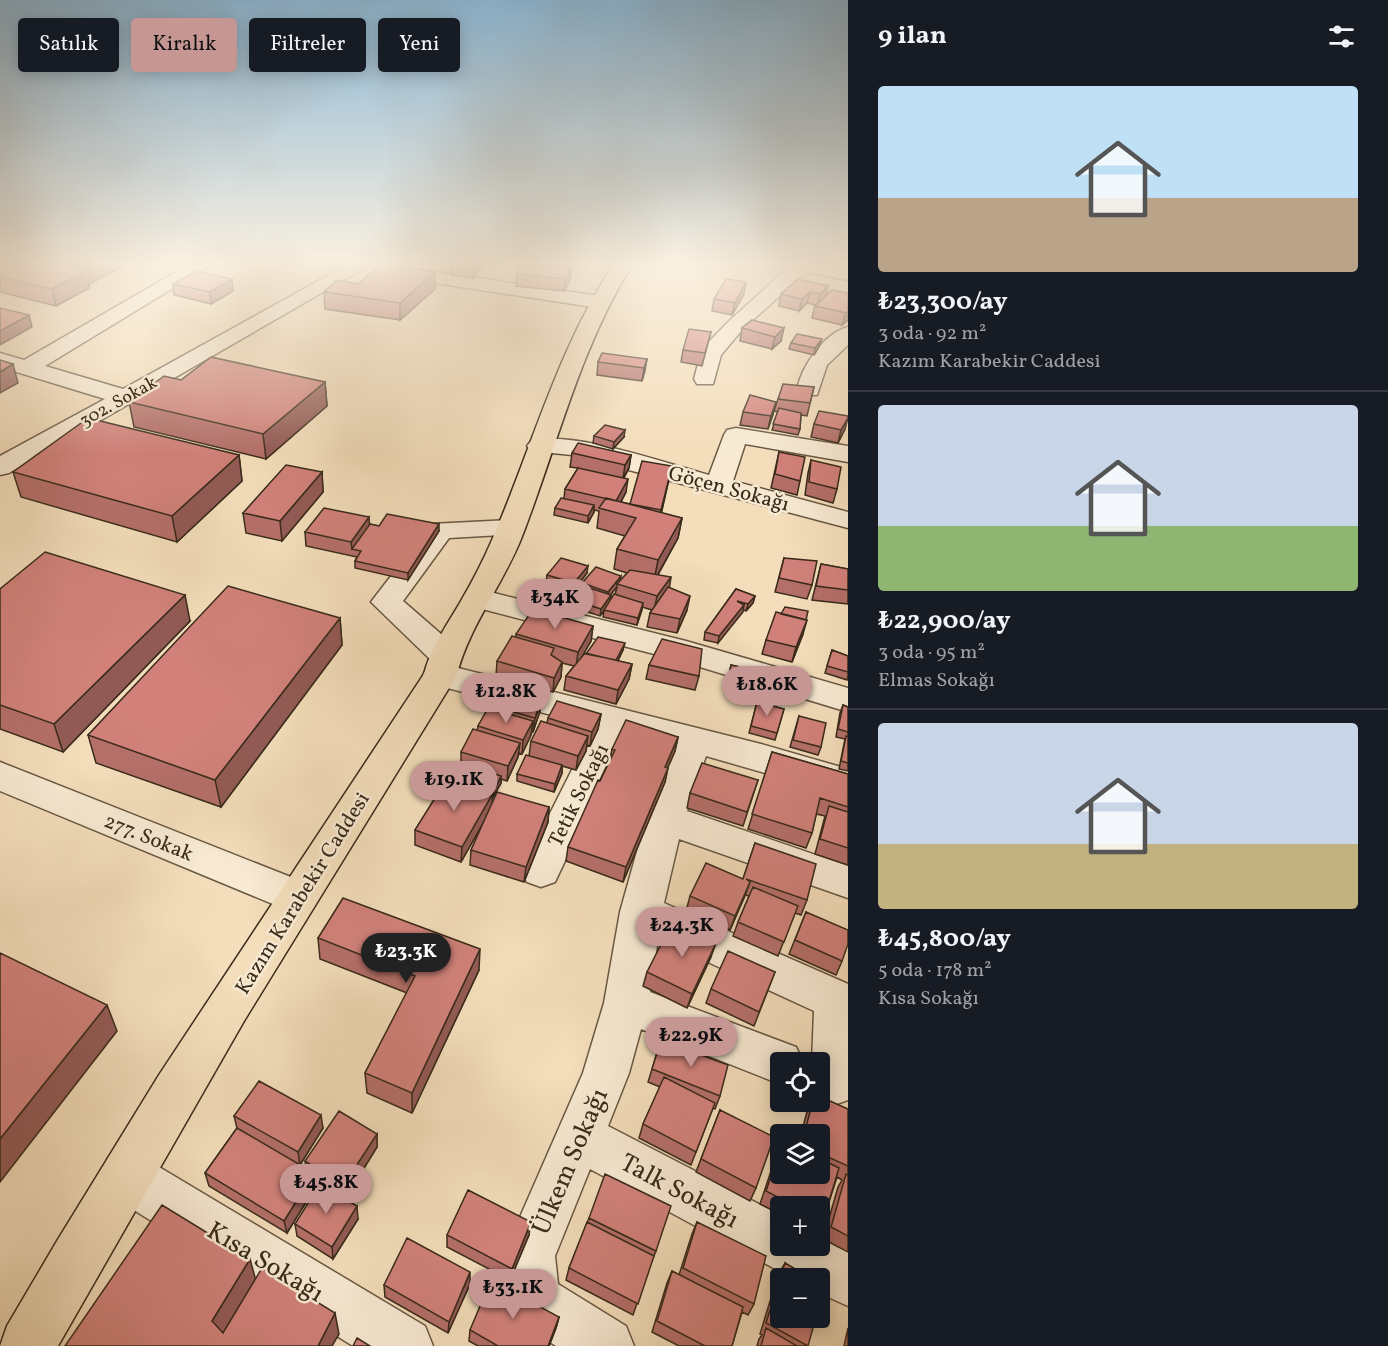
<!DOCTYPE html>
<html lang="tr">
<meta charset="utf-8">
<style>
:root{--surface:#171b24;--page:#242831;--text:#f1f3f6;--muted:#9ea1a6;--line:#363941;--accent:#c59692}
body{margin:0;font-family:Vollkorn,serif;background:var(--page);color:var(--text);height:100vh;display:flex;flex-direction:column;font-size:22px;white-space:nowrap}
*{box-sizing:border-box;margin:0}
p{font-size:20px;color:var(--muted)}
.icon{flex:none;width:33px;height:33px;fill:none;stroke:currentColor;stroke-width:2;stroke-linecap:round;stroke-linejoin:round}
.map{position:relative;flex:1;overflow:hidden}
.details{display:flex;flex-direction:column;background:var(--surface);width:540px}
.details>*{flex:none}
.guide{position:absolute;left:18px;top:18px;width:570px;height:54px;display:flex;gap:12px}
.controls{position:absolute;left:770px;top:1052px;display:grid;gap:12px}
.controls a{display:grid;place-items:center;width:60px;height:60px;border-radius:6px;background:var(--surface);box-shadow:0 3px 15px #0003;font-size:30px}
.price{position:absolute;translate:-50% -51px;padding:0 14px;border-radius:21px;background:var(--accent);color:#111;font-size:20px;line-height:39px;filter:drop-shadow(0 2px 3px #0008)}
.price::after{content:'';position:absolute;left:50%;top:36px;width:18px;height:14px;margin-left:-9px;background:inherit;clip-path:polygon(0 0,100% 0,50% 100%)}
.price.selected{background:#222;color:#fff}
ul{padding:0;list-style:none}
li{display:grid;align-content:center;gap:12px;height:318px;padding:0 30px}
li+li{border-top:2px solid var(--line)}
li span{display:grid;place-items:center;height:186px;border-radius:6px;color:#555}
li>.icon{margin-inline-start:auto}
span .icon{width:108px;height:108px;fill:#fffc;stroke-width:1}
li b{font-size:26px}
h2{display:flex;justify-content:space-between;align-items:center;height:72px;padding:0 30px;font-size:26px}
.pill{padding:0 21px;border-radius:6px;background:var(--surface);box-shadow:0 3px 15px #0003;font-size:21px;line-height:54px}
.pill.selected{background:var(--accent);color:#111}
main{display:flex;flex:1;min-height:0}
.map>svg:first-child{display:block}
.lines{fill:none;stroke-linecap:round;stroke-linejoin:round}
.minor-casing{stroke:#685843;stroke-width:3}
.major-casing{stroke:#392b1b;stroke-width:3}
.minor{fill:#f7e9d2;fill-rule:evenodd}
.major{fill:#f3ddba;fill-rule:evenodd}
.wall{fill:#b46f69;stroke:#392b1b;stroke-width:1.5;fill-rule:evenodd}
.shaded-wall{fill:#925a55;stroke:#392b1b;stroke-width:1.5}
.building{fill:#d1817a;stroke:#392b1b;stroke-width:1.5}
.labels{text-anchor:middle;stroke-width:5;stroke-linejoin:round;paint-order:stroke}
.far-street-label{font-size:18px;fill:#392b1b;stroke:#f7e9d2}
.street-label{font-size:21px;fill:#392b1b;stroke:#f7e9d2}
.near-street-label{font-size:26px;fill:#392b1b;stroke:#f7e9d2}
</style>
<main>
<div class="map">
<svg width="848" height="1346" viewBox="0 0 848 1346">
<rect width="100%" height="100%" fill="#f3ddba"/>
<filter id="stains"><feTurbulence type="fractalNoise" baseFrequency=".00333" numOctaves="4"/><feColorMatrix values="0 0 0 0 .2 0 0 0 0 .09 0 0 0 0 .02 0 0 0 .5 -.17"/></filter>
<radialGradient id="worn" r=".72"><stop offset=".6" stop-color="#630" stop-opacity="0"/><stop offset="1" stop-color="#630" stop-opacity=".3"/></radialGradient>
<g class="lines">
<!-- minor casing -->
<g class="minor-casing">
<path id="minor" d="M188 265H211L45 366 123 389 347 265H370L9 473 0 475V456L105 399 0 367V353L24 360Z
M390 265 599 296 606 298 609 302 606 306 599 308 383 275 380 271Z
M788 265H831L848 268V280L806 272 742 330 721 355 713 384H697L694 379 702 349 728 322 789 267Z
M848 327V345L827 365 817 395H801L797 390C801 367 824 333 848 327Z
M736 428 848 446V462L745 444 733 481 848 512V528L572 455 531 451 527 446 531 441C572 430 665 463 709 475L724 435 727 430Z
M511 520 521 522 525 528 521 534 449 538 403 601 456 647 461 655 456 663 446 665 761 744 848 769V797L706 756 687 811 848 866V898L679 839 664 903 848 984V1100L834 1105 819 1099V1062H812L814 1011 658 939 650 992 796 1047 803 1062H780V1084L641 1029 629 1073 608 1126 780 1215V1245H819V1235L848 1250V1306L819 1293V1278H792L590 1169 555 1256 558 1284 626 1326 634 1346H556L513 1318 505 1299 503 1256 583 1073 604 1003 620 912 646 819 674 747 625 734 555 882 541 887 527 882 521 871 594 726 428 683 423 675 428 667 439 664 434 663 371 602 431 524Z
M478 589 686 641 848 688V712L677 660 467 605 463 598 467 591Z
M0 762 311 885 317 897 311 909 297 914 0 791Z
M126 1151 144 1158 425 1326 433 1346H353L108 1194 101 1176 108 1158Z"/>
</g>
<!-- major casing -->
<g class="major-casing">
<path id="major" d="M613 265H632C579 350 557 447 521 539 503 584 467 630 457 675L244 1021 58 1346H0L7 1326 57 1241 159 1075 424 674C431 647 447 625 461 601 472 582 483 561 492 540 532 448 557 350 613 265Z"/>
</g>
<!-- minor -->
<use href="#minor" class="minor"/>
<!-- major -->
<use href="#major" class="major"/>
</g>
<!-- wall -->
<path class="wall" d="M0 265H123V266L89 284V288L56 306 0 292Z
M451 265H483L473 278 451 275Z
M571 268 570 280 564 291 516 286 517 274Z
M435 272V289L400 320 325 309 324 292Z
M798 279 826 295 848 293V320L842 325 812 318 815 305 807 303 799 311 779 306 781 294Z
M173 284 233 291 211 304 174 295Z
M744 294 732 315 712 311 714 299Z
M752 320 781 341 772 349 740 341 742 328Z
M711 332 702 366 681 362 683 350Z
M791 343 820 345 814 355 789 349Z
M647 359 642 381 597 375 598 362Z
M181 380 325 382 327 406 266 459 134 427 129 402Z
M814 387 807 416 801 415 800 429 798 435 772 430 778 412 774 411 778 399Z
M776 402 768 429 740 425 743 412Z
M814 424 845 429 838 443 811 437Z
M594 436 624 437 613 449 593 443Z
M779 452 800 481 797 495 771 488Z
M572 453 631 455 629 468 624 478 626 492 621 502 630 504 672 466 661 513 682 518 678 538 658 575 669 587 687 610 677 633 647 627 650 613 652 610 642 607 637 625 603 617 604 611 600 616 563 604 564 597 569 590 546 582 547 575 587 573 578 585 582 586V583L620 581 627 573 614 569 617 549 625 536 597 528 599 511 594 510V512L588 523 554 515 555 508 564 498 565 489 578 468 570 467ZM617 587 615 595 610 600 611 595H610Z
M239 455 242 481 177 542 21 497 13 472Z
M811 460 837 489 833 503 805 495 808 473Z
M322 472 323 492 282 541 246 533 243 513Z
M370 524 379 526 439 531 408 580 355 568V561L357 557 306 546 305 532Z
M784 558 812 585 807 599 775 592Z
M821 564 848 569V604L812 600Z
M0 589 190 621 63 752 0 729Z
M736 589 755 596 753 603 746 611 743 610 718 643 704 640 705 632Z
M340 618 342 645 221 807 96 763 88 735Z
M593 626 591 641 583 655 586 654 623 650 618 661 632 664 629 679 616 704 564 690 566 676 574 666 562 663 561 677 553 692 496 676 497 661 516 637V634Z
M803 634 792 662 762 654 766 640Z
M832 650 848 656V676L847 680 825 673Z
M649 665 699 676 695 690 646 679Z
M731 665 758 671 748 701 725 694Z
M757 702 784 709 775 740 749 733Z
M489 705 540 711 533 732H532L531 735 522 754 519 753 518 757 507 781 501 779V783L493 797H492V804L549 807 548 822 524 882 470 865 471 850 485 820 461 862 415 845V830L449 777V775L461 763V752L477 731 478 726 489 708Z
M843 705 848 707V771L839 769 845 739 836 737 840 713Z
M601 714 598 729 590 746 587 745 586 751 576 770 562 766V773L554 792 517 781V774L546 761 529 756 531 741 547 723 548 718Z
M799 716 821 747 818 755 790 747Z
M678 737 675 751 668 767 665 782 623 882 566 861 568 847 610 759 612 749Z
M772 752 848 774V865L815 854 825 816 816 814 812 833 806 848 748 829Z
M758 780 743 826 687 808 690 793Z
M755 843 807 900 801 915 795 913 778 956 733 936 738 922 749 896 745 895 730 930 686 911 690 896 743 879Z
M806 912 842 961 836 975 789 954Z
M318 938 479 970 412 1113 367 1093 365 1073 407 993 320 959Z
M711 957 687 1008 643 986 647 972Z
M775 972 754 1026 706 1003 711 989Z
M661 1040 720 1096 715 1109 713 1108 691 1165 639 1138 643 1124 660 1087 648 1082Z
M812 1101H819L848 1109V1252L823 1239 838 1187 842 1180 837 1177 823 1221 819 1228V1206H780V1214L760 1204 777 1153 780 1146V1173H819V1134H801L808 1108Z
M720 1110 756 1188 750 1201 696 1172Z
M234 1116 323 1128 300 1165 306 1168 305 1161 377 1134V1147L345 1199 315 1180 316 1186 287 1233 209 1186 205 1173 237 1128Z
M589 1218 656 1251 651 1263 633 1315 566 1280 569 1268Z
M358 1219 333 1259 297 1236 295 1224Z
M697 1222 754 1304 748 1315 742 1312 732 1346H679L652 1332 667 1283 672 1271 679 1275 692 1234Z
M447 1235H529L510 1280 447 1247Z
M785 1263 808 1346H757L759 1339 762 1335 760 1334 778 1275Z
M470 1284 448 1333 385 1297 384 1285Z
M559 1317 556 1328 549 1346H478L469 1341 470 1330Z
M848 1328V1346H844Z"/>
<!-- shaded-wall -->
<path class="shaded-wall" d="M89 265 123 266 89 284V288L56 306 52 289 84 272 83 269Z
M475 265H483L473 278V267Z
M571 268 570 280 564 291 565 279Z
M435 272V289L400 320V303Z
M232 279 233 291 211 304 210 292Z
M746 282 744 294 732 315 735 303Z
M828 286 825 298 817 306 820 294Z
M810 292 807 303 799 311 802 299Z
M848 311V320L842 325 846 313Z
M29 315 32 327 0 345V331Z
M784 328 781 341 772 349 775 337Z
M822 339 820 345 814 355 815 348Z
M647 359 645 371 642 381 644 368Z
M13 364 18 383 0 393V372Z
M325 382 327 406 266 459 263 434Z
M776 402 773 415 768 429 771 416Z
M848 418 845 429 838 443 841 430Z
M625 430 624 437 613 449 614 442Z
M239 455 242 481 177 542 172 516Z
M631 455 629 468 623 478 625 465Z
M672 466 669 479 659 524 661 510Z
M322 472 323 492 282 541 280 521Z
M628 479 626 492 615 512 616 501Z
M594 505V512L588 523V516Z
M369 517 370 531 352 549 351 542Z
M682 518 678 538 654 581 658 560Z
M439 524V531L408 580V573Z
M588 566 587 573 573 591 574 583Z
M621 576 620 583 617 584V587L607 599 608 592Z
M671 577 669 591 654 611 657 596Z
M185 595 190 621 63 752 54 724Z
M611 595 610 602 600 616 601 609Z
M690 596 687 610 677 633 680 619Z
M755 596 753 603 746 611 748 604Z
M643 603 642 610 637 625 638 618Z
M744 605 743 612 718 643 719 636Z
M340 618 342 645 221 807 215 780Z
M807 620 803 634 792 662 796 647Z
M593 626 591 641 576 667 578 652Z
M625 643 623 650 613 670 614 662Z
M562 662 561 677 553 692 554 678Z
M632 664 629 679 616 704 618 690Z
M542 697 540 711 533 732 535 718Z
M601 714 598 729 590 746 592 732Z
M533 721 531 735 522 754 523 740Z
M588 736 586 751 576 770 578 756Z
M678 737 675 751 662 781 665 767Z
M520 743 518 757 507 781 508 766Z
M562 765V773L554 792 555 784Z
M668 768 665 782 623 882 626 867Z
M501 776V783L493 797 494 790Z
M493 793 492 807 461 862 462 847Z
M549 807 548 822 524 882 526 867Z
M750 882 745 896 730 930 735 916Z
M716 943 711 957 687 1008 692 994Z
M480 949 479 970 412 1113V1093Z
M107 1005 117 1031 0 1182V1139Z
M321 1115 323 1128 300 1165 298 1152Z
M377 1134V1147L345 1199 343 1186Z
M314 1173 316 1186 287 1233 284 1221Z
M357 1206 358 1219 333 1259 332 1247Z
M531 1222 529 1235 510 1280 512 1269Z
M250 1259 256 1281 220 1341 212 1321Z
M470 1272V1284L448 1333 449 1322Z
M335 1313 339 1334 332 1346H318Z
M559 1317 556 1328 549 1346H548Z"/>
<!-- building -->
<path class="building" d="M0 265H63L86 271 52 289 0 277Z
M68 265H89L83 269Z
M380 265H393L435 272 400 303 324 292 337 280 358 284Z
M460 265H475L473 267Z
M522 265H542L571 268 565 279 517 274Z
M196 271 232 279 210 292 173 284Z
M726 279 746 282 735 303 714 299Z
M798 279 828 286 820 294 810 292 802 299 781 294Z
M832 290 848 293V311L846 313 815 306Z
M0 308 29 315 0 331Z
M752 320 784 328 775 337 742 328Z
M689 329 711 332 705 353 683 350Z
M797 334 822 339 815 348 791 343Z
M602 353 647 359 644 368 598 362Z
M211 357 325 382 263 434 129 402 164 376 181 380Z
M0 360 13 364 0 372Z
M783 384 814 387 810 403 778 399Z
M750 395 776 402 771 416 743 412Z
M779 408 801 413 800 429 773 424Z
M819 411 848 416V418L841 430 814 424Z
M88 418 239 455 172 516 13 472Z
M605 425 625 430 614 442 594 436Z
M578 443 631 455 625 465 572 453Z
M779 452 805 457 800 481 775 474Z
M811 460 841 467 837 489 809 482Z
M642 461 672 466 661 510 630 504Z
M286 465 322 472 280 521 243 513Z
M578 468 628 479 616 501 565 489Z
M561 498 594 505 588 516 555 508Z
M606 498 682 518 658 560 617 549 636 518 599 508Z
M324 508 369 517 351 542 305 532Z
M387 514 439 524 408 573 355 561 361 551 352 549 370 524 379 526Z
M45 552 185 595 54 724 0 705V589Z
M561 558 588 566 574 583 611 595 601 609 564 597 574 583 547 575Z
M784 558 817 561 812 585 779 578Z
M821 564 848 569V590L816 586Z
M596 567 621 576 608 592 582 583Z
M630 570 671 577 657 596 617 584Z
M228 586 340 618 215 780 88 735Z
M668 587 690 596 680 619 650 613Z
M736 589 755 596 748 604 737 601 744 605 719 636 705 632Z
M614 594 643 603 638 618 604 610Z
M785 607 808 611 806 620 781 614Z
M533 609 593 626 578 652 516 634Z
M776 612 807 620 796 647 766 640Z
M512 636 554 648 551 655 562 662 554 678 497 661Z
M598 637 625 643 616 660 586 654Z
M662 639 702 649 699 676 649 665Z
M832 650 848 656V672L827 666Z
M585 653 632 664 618 690 566 676Z
M731 665 758 671 750 694 727 686Z
M500 687 542 697 535 718 489 705Z
M557 701 601 714 592 732 548 718Z
M757 702 784 709 777 733 751 726Z
M843 705 848 707V732L838 729Z
M488 708 533 721 523 740 478 726Z
M799 716 826 723 821 747 793 740Z
M626 720 678 737 665 767 668 768 626 867 568 847 598 780 600 781 615 750 612 749Z
M541 721 588 736 578 756 531 741Z
M473 729 520 743 508 766 461 752Z
M846 736 848 737V763L841 761Z
M772 752 848 774V807L820 798 812 833 752 814Z
M526 755 562 765 555 784 517 774Z
M457 762 501 776 494 790 449 775Z
M702 763 758 780 747 812 690 793Z
M448 777 493 793 462 847 415 830Z
M497 792 549 807 526 867 471 850Z
M829 806 848 812V848L820 839Z
M755 843 816 864 807 900 746 879 750 882 735 916 690 896 706 863 743 879Z
M753 887 798 906 784 942 738 922Z
M343 898 480 949 412 1093 365 1073 415 976 318 938Z
M806 912 848 930V944L842 961 795 940Z
M672 923 716 943 692 994 647 972Z
M728 951 775 972 759 1012 711 989Z
M0 953 107 1005 0 1139Z
M661 1040 728 1065 720 1096 652 1069Z
M664 1077 715 1103 696 1152 643 1124Z
M259 1081 321 1115 298 1152 234 1116Z
M819 1096 848 1109V1166L819 1153V1134H804L813 1101H819Z
M720 1110 774 1137 756 1188 701 1159Z
M339 1111 377 1134 343 1186 305 1161Z
M237 1128 314 1173 284 1221 205 1173Z
M780 1150V1173H819V1158L839 1168 823 1221 819 1219V1206H795L766 1191Z
M605 1174 671 1206 656 1251 589 1218Z
M846 1174 848 1175V1236L831 1227Z
M320 1184 357 1206 332 1247 295 1224Z
M468 1190 531 1222 512 1269 447 1235Z
M162 1205 250 1259 212 1321 223 1333 262 1268 335 1313 318 1346H65Z
M587 1222 654 1256 638 1304 569 1268Z
M697 1222 766 1256 754 1304 683 1268Z
M407 1238 470 1272 449 1322 384 1285Z
M785 1263 811 1278H780Z
M672 1271 743 1307 732 1346H705L657 1321Z
M780 1279V1317H816L808 1346 766 1323Z
M491 1280 559 1317 548 1346H498L470 1330Z
M819 1282 825 1285 819 1306Z
M766 1328 797 1346H761Z
M357 1338 370 1346H353Z"/>
<!-- sky -->
<linearGradient id="sky" x2="0" y2="1"><stop stop-color="#8ab6d5"/><stop offset="0.58" stop-color="#faf0e0"/><stop offset="1" stop-color="#faf0e0" stop-opacity="0"/></linearGradient>
<rect width="848" height="454" fill="url(#sky)"/>
<g class="labels">
<!-- far-street labels -->
<g class="far-street-label">
<text transform="translate(118 401) rotate(-29)" y="6">302. Sokak</text>
</g>
<!-- street labels -->
<g class="street-label">
<text transform="translate(729 488) rotate(15)" y="7">Göçen Sokağı</text>
<text transform="translate(578 795) rotate(-64)" y="7">Tetik Sokağı</text>
<text transform="translate(149 837) rotate(22)" y="7">277. Sokak</text>
<text transform="translate(302 893) rotate(-58)" y="7">Kazım Karabekir Caddesi</text>
</g>
<!-- near-street labels -->
<g class="near-street-label">
<text transform="translate(569 1161) rotate(-67)" y="9">Ülkem Sokağı</text>
<text transform="translate(680 1190) rotate(28)" y="9">Talk Sokağı</text>
<text transform="translate(266 1261) rotate(31)" y="9">Kısa Sokağı</text>
</g>
</g>
<rect width="100%" height="100%" filter="url(#stains)"/>
<rect width="100%" height="100%" fill="url(#worn)"/>
</svg>
<div class="controls">
<a><svg class="icon" aria-label="locate" viewBox="0 0 24 24"><circle cx="12" cy="12" r="6"/><path d="M12 2v4M12 18v4M2 12h4M18 12h4"/></svg></a>
<a><svg class="icon" aria-label="layers" viewBox="0 0 24 24"><path d="M12 4l9 5-9 5-9-5zM3 14l9 5 9-5"/></svg></a>
<a>+</a>
<a>−</a>
</div>
<b class="price" style="left:555px;top:630px">₺34K</b>
<b class="price" style="left:767px;top:717px">₺18.6K</b>
<b class="price" style="left:506px;top:724px">₺12.8K</b>
<b class="price" style="left:454px;top:812px">₺19.1K</b>
<b class="price" style="left:682px;top:958px">₺24.3K</b>
<b class="price selected" style="left:406px;top:984px">₺23.3K</b>
<b class="price" style="left:691px;top:1068px">₺22.9K</b>
<b class="price" style="left:326px;top:1215px">₺45.8K</b>
<b class="price" style="left:513px;top:1320px">₺33.1K</b>
<div class="guide">
<a class="pill">Satılık</a>
<a class="pill selected">Kiralık</a>
<a class="pill">Filtreler</a>
<a class="pill">Yeni</a>
</div>
</div>
<section class="details">
<h2>9 ilan<svg class="icon" aria-label="filters" viewBox="0 0 24 24"><path d="M4 7h16M4 17h16"/><circle cx="9" cy="7" r="2"/><circle cx="15" cy="17" r="2"/></svg></h2>
<ul>
<li><span style="background:linear-gradient(#bfe0f5 60%,#b9a48a 0)"><svg class="icon" aria-label="home" viewBox="0 0 24 24"><path d="M3 11l9-7 9 7M6 9v11h12V9"/></svg></span><div><b>₺23,300/ay</b><p>3 oda · 92 m²</p><p>Kazım Karabekir Caddesi</p></div></li>
<li><span style="background:linear-gradient(#c9d6e8 65%,#8fb573 0)"><svg class="icon" aria-label="home" viewBox="0 0 24 24"><path d="M3 11l9-7 9 7M6 9v11h12V9"/></svg></span><div><b>₺22,900/ay</b><p>3 oda · 95 m²</p><p>Elmas Sokağı</p></div></li>
<li><span style="background:linear-gradient(#c9d6e8 65%,#c2b280 0)"><svg class="icon" aria-label="home" viewBox="0 0 24 24"><path d="M3 11l9-7 9 7M6 9v11h12V9"/></svg></span><div><b>₺45,800/ay</b><p>5 oda · 178 m²</p><p>Kısa Sokağı</p></div></li>
</ul>
</section>
</main>
